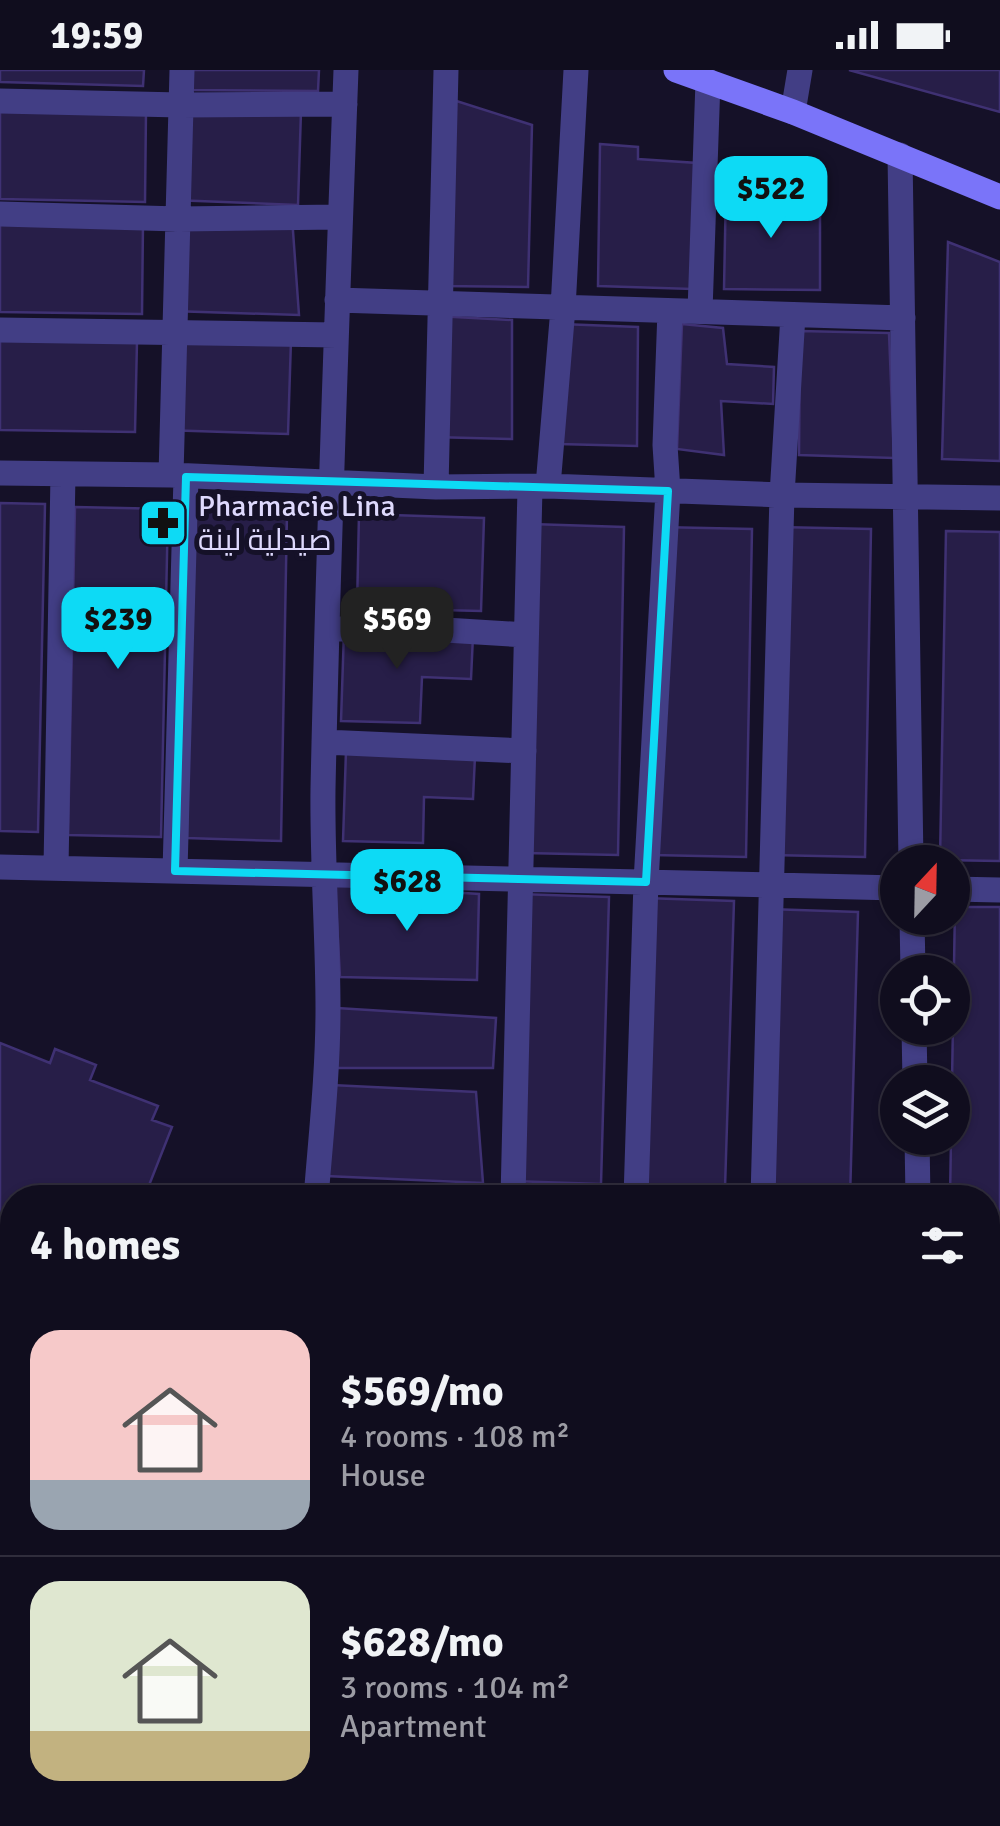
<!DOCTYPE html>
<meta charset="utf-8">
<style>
:root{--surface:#100d1e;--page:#1e1b2b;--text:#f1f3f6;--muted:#9c9ca4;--line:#302d3c;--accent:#0ddaf5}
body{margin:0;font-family:Signika,Cairo,sans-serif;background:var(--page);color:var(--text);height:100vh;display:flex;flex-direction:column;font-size:38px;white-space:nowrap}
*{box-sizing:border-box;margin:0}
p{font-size:32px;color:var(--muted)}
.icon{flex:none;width:55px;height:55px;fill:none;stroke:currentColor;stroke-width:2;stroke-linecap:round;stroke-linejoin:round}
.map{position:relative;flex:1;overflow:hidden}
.sheet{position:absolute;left:0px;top:1115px;width:1000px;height:642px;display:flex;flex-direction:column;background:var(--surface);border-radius:40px 40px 0 0;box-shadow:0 2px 8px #0004,0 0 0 2px var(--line)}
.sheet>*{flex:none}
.needle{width:65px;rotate:22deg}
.fabs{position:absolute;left:880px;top:775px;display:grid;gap:20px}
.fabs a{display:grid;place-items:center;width:90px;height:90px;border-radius:50%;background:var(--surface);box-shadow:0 2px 8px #0004,0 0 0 2px var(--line);font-size:50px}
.price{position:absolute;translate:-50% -85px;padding:0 22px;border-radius:20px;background:var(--accent);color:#111;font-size:32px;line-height:65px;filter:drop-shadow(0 2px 5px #0008)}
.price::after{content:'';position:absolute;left:50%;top:60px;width:30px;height:22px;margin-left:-15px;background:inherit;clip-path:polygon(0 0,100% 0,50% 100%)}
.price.on{background:#222;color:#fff}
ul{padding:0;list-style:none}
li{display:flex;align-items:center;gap:30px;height:250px;padding:0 30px}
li+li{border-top:2px solid var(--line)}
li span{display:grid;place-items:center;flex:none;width:280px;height:200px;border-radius:30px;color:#555}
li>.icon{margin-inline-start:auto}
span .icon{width:120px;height:120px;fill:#fffc;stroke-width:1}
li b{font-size:42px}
h2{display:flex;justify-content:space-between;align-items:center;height:120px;padding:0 30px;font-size:42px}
.status{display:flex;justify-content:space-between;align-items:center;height:70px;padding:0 50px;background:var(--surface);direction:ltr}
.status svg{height:28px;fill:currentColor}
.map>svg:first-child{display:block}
.building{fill:#271e48;stroke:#3f3173;stroke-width:2.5}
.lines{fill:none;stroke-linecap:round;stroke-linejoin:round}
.lane{stroke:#423e85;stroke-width:12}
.street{stroke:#423e85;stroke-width:25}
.secondary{stroke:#7a74f9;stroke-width:25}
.marked{fill:none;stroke:#0ddaf5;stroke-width:8;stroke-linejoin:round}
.labels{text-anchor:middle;stroke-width:10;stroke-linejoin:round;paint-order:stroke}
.poi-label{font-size:30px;fill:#ded9fd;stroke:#151128;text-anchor:start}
</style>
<div class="status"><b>19:59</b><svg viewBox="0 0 49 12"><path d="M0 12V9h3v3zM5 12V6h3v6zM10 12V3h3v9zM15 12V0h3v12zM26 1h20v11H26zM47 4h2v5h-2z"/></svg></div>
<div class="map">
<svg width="1000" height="1756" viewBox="0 0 1000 1756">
<rect width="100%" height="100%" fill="#151128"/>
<!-- building -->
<path class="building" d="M0 0H144L143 16 0 12Z
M187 0H319L318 21 186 20Z
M849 0H1000V42Z
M447 28 532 55 528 217 441 216Z
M176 37 301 41 298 135 173 130Z
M0 38 146 41 145 132 0 129Z
M600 74 638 77V89L697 93 692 219 598 216Z
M726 116 774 117V128L820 130V220L724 219Z
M292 147 299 245 172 241 176 156Z
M0 150 143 153 142 244 0 242Z
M948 172 1000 192V391L942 389Z
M436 246 512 250V369L433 367Z
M561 254 638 257 637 376 559 374Z
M682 254 723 258 727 294 774 297 773 334 721 331 724 385 677 379Z
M800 261 889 263 894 388 799 385Z
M167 266 291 270 288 364 164 360Z
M0 269 137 271 135 362 0 360Z
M0 433 45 434 38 762 0 761Z
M75 437 168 439 161 767 68 765Z
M193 440 287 443 281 771 187 768Z
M359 444 484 448 481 541 357 538Z
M531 454 624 457 618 785 525 783Z
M659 457 752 459 746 787 653 785Z
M778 457 871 459 865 787 771 785Z
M946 461 1000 462V791L940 790Z
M344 561 473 566 471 609 422 607 420 653 341 651Z
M346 681 475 686 473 729 424 727 423 773 343 771Z
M335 815 479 824 477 910 340 907Z
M519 824 609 827 601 1114 511 1111Z
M644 828 734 831 725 1118 635 1116Z
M955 837H1000V1166H988V1128H950Z
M768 839 858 842 850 1128 759 1127Z
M337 938 496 948 493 998H336Z
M0 973 50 993 55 979 96 995 90 1010 158 1036 152 1050 172 1057 144 1128H12V1171L0 1166Z
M331 1015 476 1022 483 1113 326 1106Z
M988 1209H1000V1394H988Z
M0 1469H12V1568H0Z
M988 1731H1000V1756H985Z
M413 1745H463V1756H412Z
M469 1745H518V1756H469Z
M702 1745H804V1756H702Z
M834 1745H883V1756H833Z"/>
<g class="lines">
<!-- lane -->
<path class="lane" d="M694 1745V1756"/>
<!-- street -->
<path class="street" d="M0 31 181 35 345 34
M793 42 800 0
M900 85 911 792
M0 144 179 149 340 147
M337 230 903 248
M700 241 708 11
M0 260 336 265
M0 403 171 405 436 417 548 416 782 425 1000 428
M171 405 182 0
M548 416 563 238 576 0
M436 417 446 0
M327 559H429L526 565
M324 672 524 681
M0 797 898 818
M56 798 63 404
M175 801 186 407
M952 819 1000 820
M912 848 913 902
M914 958 915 1012
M917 1068 918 1128
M316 1128C321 1065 328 1002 328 939 328 865 322 793 323 719 328 479 337 240 346 0
M513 1128 530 418
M636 1128 646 812 668 421 665 375 670 241
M763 1128 782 425 793 245
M988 1191 1000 1192
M0 1434H12
M993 1440 994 1682 1000 1694
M0 1605H12
M66 1745V1756
M385 1745V1756
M205 1756 206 1745
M567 1756 568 1745
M828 1756V1745"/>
<!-- secondary -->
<path class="secondary" d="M676 0 793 42 1000 127"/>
</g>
<!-- marked area -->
<path class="marked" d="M186 407 668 421 646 812 175 801Z"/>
<!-- icons -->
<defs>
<g id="pharmacy-square" transform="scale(2.5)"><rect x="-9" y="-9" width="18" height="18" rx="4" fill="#0ddaf5" stroke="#151128"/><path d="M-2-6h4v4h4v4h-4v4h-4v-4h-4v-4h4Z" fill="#111"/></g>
</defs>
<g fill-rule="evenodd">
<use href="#pharmacy-square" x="163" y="453"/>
</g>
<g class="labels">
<!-- poi labels -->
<g class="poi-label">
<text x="198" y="446">Pharmacie Lina<tspan x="198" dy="34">صيدلية لينة</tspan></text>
</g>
</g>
</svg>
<div class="fabs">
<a><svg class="needle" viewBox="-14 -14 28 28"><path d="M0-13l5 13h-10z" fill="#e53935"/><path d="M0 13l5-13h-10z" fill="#9c9ca4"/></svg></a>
<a><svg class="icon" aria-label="locate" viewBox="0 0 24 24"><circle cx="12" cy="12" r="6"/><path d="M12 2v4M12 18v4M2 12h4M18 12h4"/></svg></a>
<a><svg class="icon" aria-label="layers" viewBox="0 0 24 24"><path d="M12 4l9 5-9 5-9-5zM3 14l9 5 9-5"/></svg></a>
</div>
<b class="price" style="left:771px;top:171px">$522</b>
<b class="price" style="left:118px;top:602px">$239</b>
<b class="price on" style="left:397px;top:602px">$569</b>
<b class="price" style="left:407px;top:864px">$628</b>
<section class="sheet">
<h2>4 homes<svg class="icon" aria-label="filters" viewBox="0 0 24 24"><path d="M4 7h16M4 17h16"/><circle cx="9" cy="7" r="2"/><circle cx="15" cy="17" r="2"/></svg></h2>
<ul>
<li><span style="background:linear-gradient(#f6c9c9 75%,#9aa5b1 0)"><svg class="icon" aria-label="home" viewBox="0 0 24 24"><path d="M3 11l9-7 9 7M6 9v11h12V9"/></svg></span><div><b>$569/mo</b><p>4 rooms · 108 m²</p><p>House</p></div></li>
<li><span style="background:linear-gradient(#dfe7d0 75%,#c2b280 0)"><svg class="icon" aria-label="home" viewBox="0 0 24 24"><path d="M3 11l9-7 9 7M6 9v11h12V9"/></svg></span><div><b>$628/mo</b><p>3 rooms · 104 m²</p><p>Apartment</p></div></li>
</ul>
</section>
</div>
